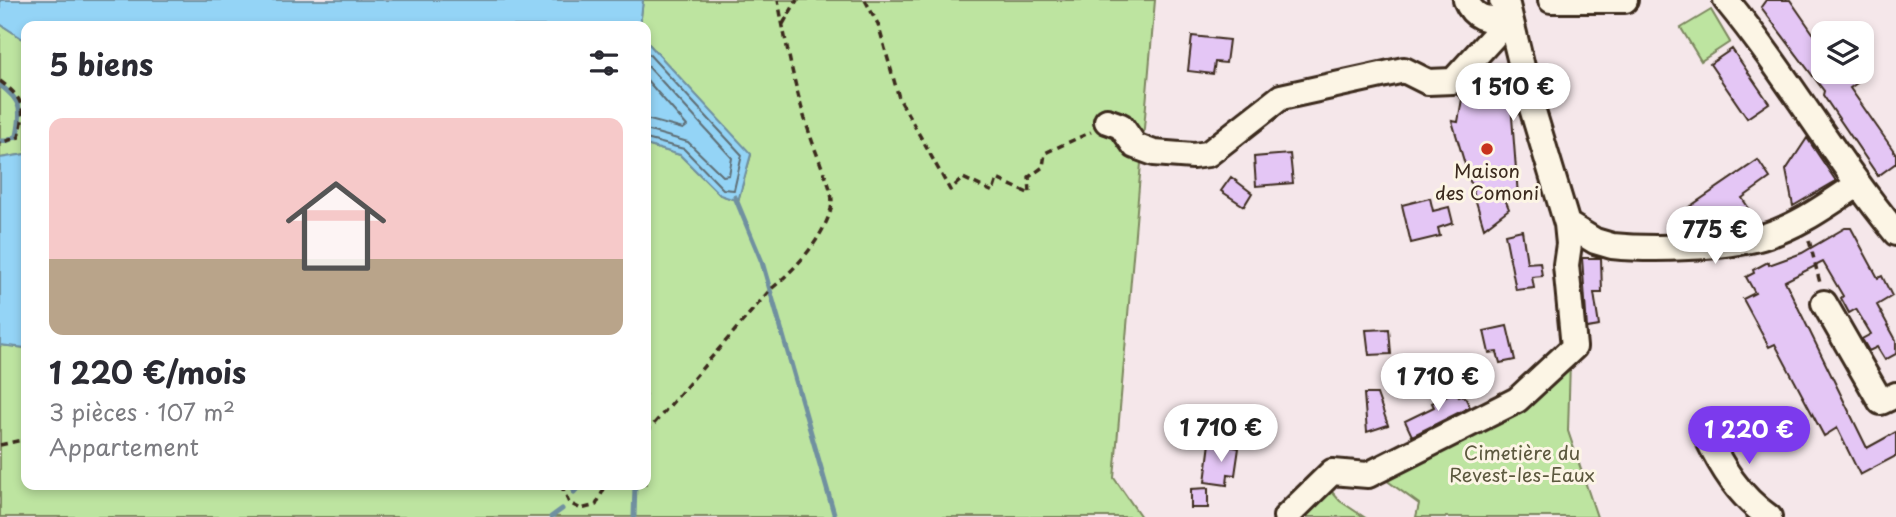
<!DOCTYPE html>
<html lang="fr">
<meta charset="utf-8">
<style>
:root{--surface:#fff;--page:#f7f7f7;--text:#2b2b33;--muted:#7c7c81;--accent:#7c3aed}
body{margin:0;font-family:"Playpen Sans",sans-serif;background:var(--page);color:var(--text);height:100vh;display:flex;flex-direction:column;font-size:26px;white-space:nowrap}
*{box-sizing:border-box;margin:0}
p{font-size:23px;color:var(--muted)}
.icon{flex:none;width:38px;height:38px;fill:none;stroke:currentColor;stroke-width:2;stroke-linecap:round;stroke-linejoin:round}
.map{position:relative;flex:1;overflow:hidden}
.side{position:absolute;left:21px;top:21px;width:630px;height:469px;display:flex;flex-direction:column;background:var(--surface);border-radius:14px;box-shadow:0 4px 10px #0003}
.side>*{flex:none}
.tools{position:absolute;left:1811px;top:21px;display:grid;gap:14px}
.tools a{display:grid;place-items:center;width:63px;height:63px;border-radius:14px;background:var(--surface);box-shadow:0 4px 10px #0003;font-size:35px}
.price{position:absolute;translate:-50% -60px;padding:0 16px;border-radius:24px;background:#fff;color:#222;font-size:23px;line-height:46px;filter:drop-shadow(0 2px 4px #0008)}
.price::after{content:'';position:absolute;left:50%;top:42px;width:21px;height:16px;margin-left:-10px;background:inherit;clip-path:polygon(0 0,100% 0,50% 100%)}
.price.active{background:var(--accent);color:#fff}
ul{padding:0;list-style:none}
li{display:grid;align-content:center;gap:14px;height:371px;padding:0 28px}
li span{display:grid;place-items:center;height:217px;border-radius:14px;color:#555}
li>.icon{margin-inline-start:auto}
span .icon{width:126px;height:126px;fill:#fffc;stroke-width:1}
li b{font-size:30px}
h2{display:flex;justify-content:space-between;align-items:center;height:84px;padding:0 28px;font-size:30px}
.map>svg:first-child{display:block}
.green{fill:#bde4a0;stroke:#7c875f;stroke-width:2}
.water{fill:#94d4f6;stroke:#7090a0;stroke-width:2}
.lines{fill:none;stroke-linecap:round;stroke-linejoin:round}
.shore{stroke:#5f6e74;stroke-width:2}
.stream{stroke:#7090a0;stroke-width:5}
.building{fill:#e4c6f5;stroke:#3b2a1e;stroke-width:2}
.minor-casing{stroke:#3b2a1e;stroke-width:30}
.path{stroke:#3b2a1e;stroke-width:3.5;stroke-dasharray:7 5;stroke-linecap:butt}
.minor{stroke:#fcf5e5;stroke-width:24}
.poi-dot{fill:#c8321e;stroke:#fcf5e5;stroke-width:2.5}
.labels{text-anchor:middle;stroke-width:6;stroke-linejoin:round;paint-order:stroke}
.poi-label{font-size:19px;fill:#3b2a1e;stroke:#fcf5e5}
.park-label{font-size:19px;fill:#5c583e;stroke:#fcf5e5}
</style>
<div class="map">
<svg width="1896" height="517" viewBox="0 0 1896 517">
<rect width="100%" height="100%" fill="#f5e7ea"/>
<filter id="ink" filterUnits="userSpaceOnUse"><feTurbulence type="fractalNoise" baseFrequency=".0143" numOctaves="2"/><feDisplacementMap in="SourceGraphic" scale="14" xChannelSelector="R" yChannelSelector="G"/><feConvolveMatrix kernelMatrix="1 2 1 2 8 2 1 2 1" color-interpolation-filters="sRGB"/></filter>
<g filter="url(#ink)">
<!-- green -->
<path class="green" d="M643 0H1155L1114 478 1141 517H0V345L26 348V485H646V145L680 155 720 195 738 201 751 155 646 41V26H640Z
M1711 10 1730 42 1701 61 1681 28Z
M0 24 26 41V154L0 158Z
M1570 361 1568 431 1597 517H1416L1419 504 1382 477Z
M1324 483 1340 501 1364 517H1293Z"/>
<!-- water -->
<path class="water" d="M0 0H643L640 26H26V41L0 24Z
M646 41 751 154 738 201 720 195 680 155 646 145Z
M26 154V348L0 345V158Z"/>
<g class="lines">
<!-- shore -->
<path class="shore" d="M646 51 742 155 734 190 723 189 684 149 646 139
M646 64 732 158 729 175 723 176 688 142 646 130
M646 79 687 126 683 129 646 119"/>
<!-- stream -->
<path class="stream" d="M0 85C22 101 22 110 17 136L7 141H0
M735 197 762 262 835 517
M574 492 580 485
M551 517 562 509
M634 517 635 485"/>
</g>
<!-- building -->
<path class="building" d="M1766 0H1790L1824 49V72H1854L1860 81 1850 88 1896 154V163L1878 176 1823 95 1824 91 1761 7Z
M1192 36 1229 40 1226 63 1215 62 1213 74 1188 71Z
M1732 49 1769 103 1747 118 1710 64Z
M1494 74 1511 104 1518 196 1505 199 1509 209 1484 228 1452 121 1458 122 1462 99 1457 95Z
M1807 138 1836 181 1793 206 1786 170Z
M1290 154 1293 183 1256 186 1254 157Z
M1758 160 1770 178 1742 198 1748 207 1743 211 1747 216 1739 221 1717 225 1718 230 1684 231 1679 214Z
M1231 177 1252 193 1244 206 1221 191Z
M1430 198 1433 211 1449 207 1453 223 1438 228 1440 236 1411 243 1402 205Z
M1845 228H1851L1878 278 1882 276 1892 296 1877 305 1896 340V354L1885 360 1877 347 1869 351 1862 339 1871 334 1856 309 1849 313 1841 298 1843 296 1823 262 1785 281 1867 448 1896 432V456L1860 475 1837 428 1824 436 1775 344 1769 347 1743 299 1755 293 1746 277 1754 273 1753 270 1768 262 1769 265 1802 253Z
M1522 230 1527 263 1540 262 1542 276 1532 277 1534 288 1516 290 1505 234Z
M1582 258H1601L1602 293H1594L1599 326 1587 328Z
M1507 326 1515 360 1500 363 1497 352 1489 353 1484 331Z
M1389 329 1391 354 1369 355 1366 330Z
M1455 391 1459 397 1464 395 1470 407 1412 436 1405 421 1434 407 1432 403Z
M1364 394H1377L1388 425 1367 432Z
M1210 443 1239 448 1235 475 1228 474 1227 485 1205 482Z
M1208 488V508H1191V489Z"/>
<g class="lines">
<!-- minor casing -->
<g class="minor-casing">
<path id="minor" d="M1466 0C1473 17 1486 22 1503 17
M1551 0H1625
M1726 0C1787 74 1835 159 1896 233
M1107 121 1121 126 1135 146 1154 153 1193 156 1208 154 1281 97 1404 70 1428 82 1453 81 1493 37 1507 5
M1567 224 1595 241 1612 246C1652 250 1724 248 1762 237 1797 227 1827 205 1857 185
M1824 303 1881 402 1896 395
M1706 435C1722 468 1739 496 1769 517
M1286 517 1332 472 1368 475 1517 400 1574 347 1566 265 1569 244 1567 224 1532 108 1507 5 1502 0"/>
</g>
<!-- path -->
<path class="path" d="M865 0 878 24 899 98 950 190 963 178 993 192 997 179 1030 194 1029 177 1043 167 1045 153 1091 132
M783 24 797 0
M0 81C24 99 26 108 19 137L0 143
M1809 240 1820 283
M646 433 770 290C794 270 822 241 831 209 835 193 825 177 820 162 799 110 788 55 778 0
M0 445 26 439
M561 485 569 503 581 509 596 505 606 485"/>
<!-- minor -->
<use href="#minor" class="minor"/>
</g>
</g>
<!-- markers -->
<circle class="poi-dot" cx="1487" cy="149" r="7"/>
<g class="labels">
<!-- poi labels -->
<g class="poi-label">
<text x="1487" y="178">Maison<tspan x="1487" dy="22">des Comoni</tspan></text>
</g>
<!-- park labels -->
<g class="park-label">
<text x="1522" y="460">Cimetière du<tspan x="1522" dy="22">Revest-les-Eaux</tspan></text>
</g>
</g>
</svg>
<div class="tools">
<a><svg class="icon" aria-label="layers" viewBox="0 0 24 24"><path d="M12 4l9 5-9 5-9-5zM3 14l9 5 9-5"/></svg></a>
</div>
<b class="price" style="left:1513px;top:123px">1 510 €</b>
<b class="price" style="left:1715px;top:266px">775 €</b>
<b class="price" style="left:1438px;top:413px">1 710 €</b>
<b class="price" style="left:1221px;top:464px">1 710 €</b>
<b class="price active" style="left:1749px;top:466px">1 220 €</b>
<section class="side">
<h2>5 biens<svg class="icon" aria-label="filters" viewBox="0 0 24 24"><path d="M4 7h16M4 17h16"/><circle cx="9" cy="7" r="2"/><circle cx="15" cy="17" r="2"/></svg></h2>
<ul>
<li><span style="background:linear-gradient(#f6c9c9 65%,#b9a48a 0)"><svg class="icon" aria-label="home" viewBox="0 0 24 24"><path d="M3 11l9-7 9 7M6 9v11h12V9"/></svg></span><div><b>1 220 €/mois</b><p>3 pièces · 107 m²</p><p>Appartement</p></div></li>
</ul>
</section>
</div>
